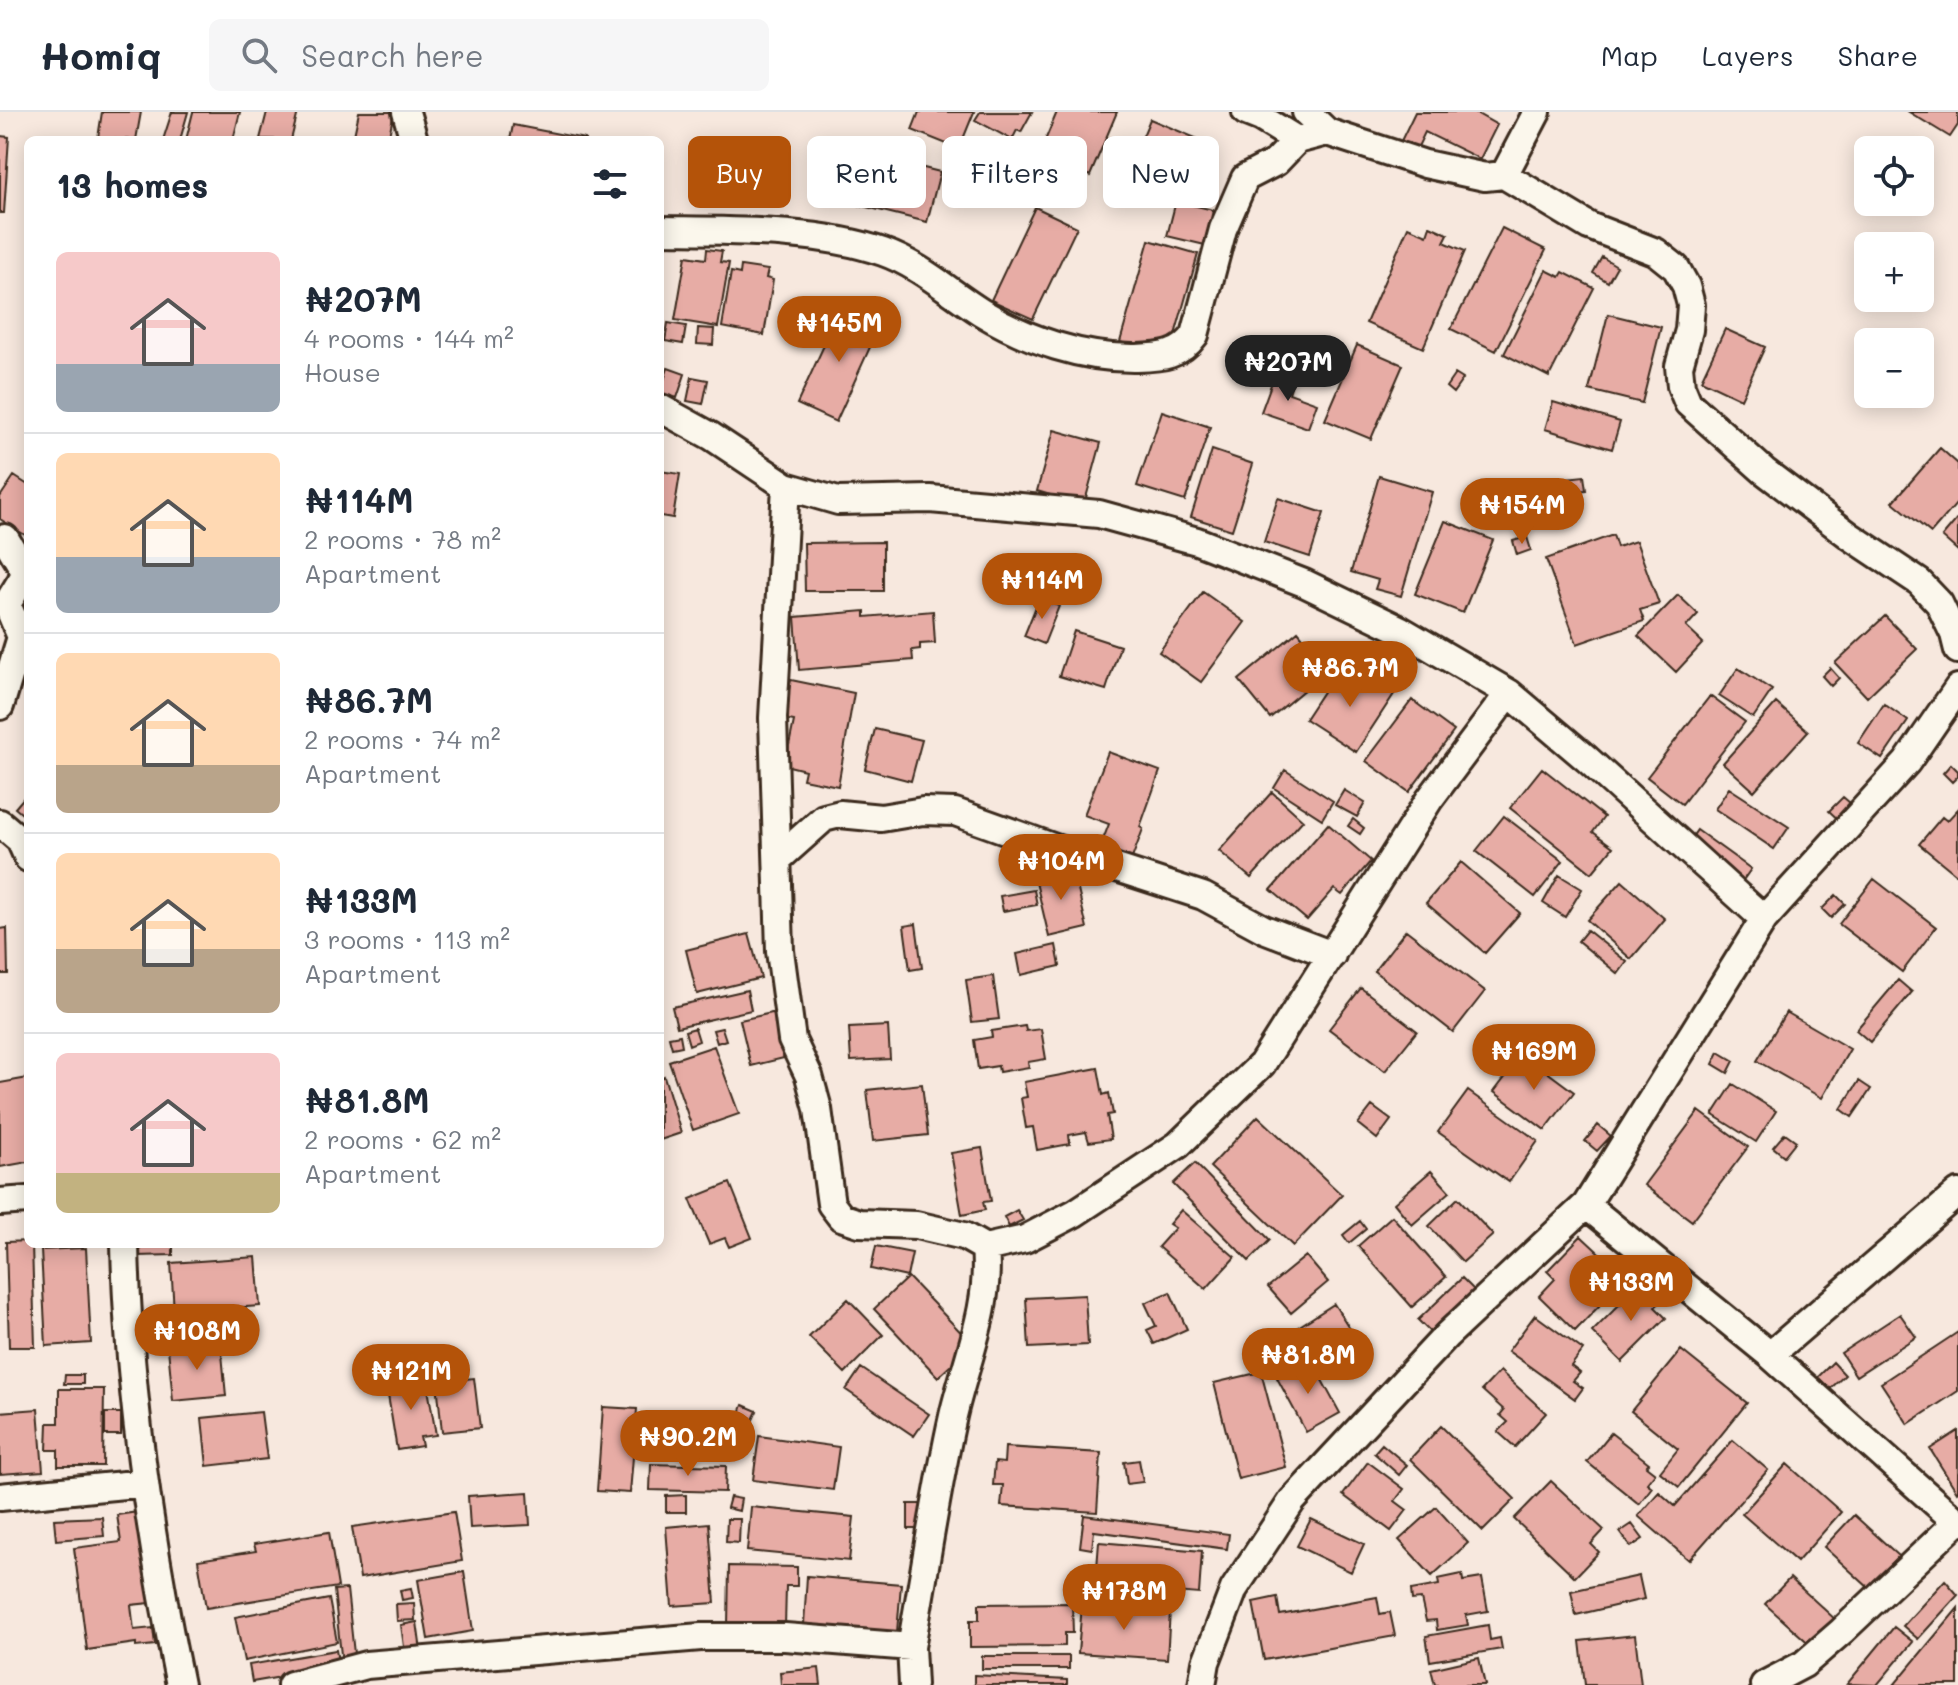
<!DOCTYPE html>
<meta charset="utf-8">
<style>
:root{--surface:#fff;--page:#f6f6f7;--text:#1f2937;--muted:#747a83;--line:#e0e1e3;--accent:#b45309}
body{margin:0;font-family:Mali,sans-serif;background:var(--page);color:var(--text);height:100vh;display:flex;flex-direction:column;font-size:30px;white-space:nowrap}
*{box-sizing:border-box;margin:0}
p{font-size:26px;color:var(--muted)}
.icon{flex:none;width:44px;height:44px;fill:none;stroke:currentColor;stroke-width:2;stroke-linecap:round;stroke-linejoin:round}
.map{position:relative;flex:1;overflow:hidden}
.details{position:absolute;left:24px;top:24px;width:640px;height:1112px;display:flex;flex-direction:column;background:var(--surface);border-radius:12px;box-shadow:0 4px 20px #0003}
.details>*{flex:none}
.hud{position:absolute;left:688px;top:24px;width:760px;height:72px;display:flex;gap:16px}
.buttons{position:absolute;left:1854px;top:24px;display:grid;gap:16px}
.buttons a{display:grid;place-items:center;width:80px;height:80px;border-radius:12px;background:var(--surface);box-shadow:0 4px 20px #0003;font-size:40px}
.price{position:absolute;translate:-50% -68px;padding:0 18px;border-radius:28px;background:var(--accent);color:#fff;font-size:26px;line-height:52px;filter:drop-shadow(0 2px 4px #0008)}
.price::after{content:'';position:absolute;left:50%;top:48px;width:24px;height:18px;margin-left:-12px;background:inherit;clip-path:polygon(0 0,100% 0,50% 100%)}
.price.selected{background:#222;color:#fff}
ul{padding:0;list-style:none}
li{display:flex;align-items:center;gap:24px;height:200px;padding:0 32px}
li+li{border-top:2px solid var(--line)}
li span{display:grid;place-items:center;flex:none;width:224px;height:160px;border-radius:12px;color:#555}
li>.icon{margin-inline-start:auto}
span .icon{width:96px;height:96px;fill:#fffc;stroke-width:1}
li b{font-size:34px}
h2{display:flex;justify-content:space-between;align-items:center;height:96px;padding:0 32px;font-size:34px}
.pill{padding:0 28px;border-radius:12px;background:var(--surface);box-shadow:0 4px 20px #0003;font-size:28px;line-height:72px}
.pill.selected{background:var(--accent);color:#fff}
header{display:flex;align-items:center;gap:48px;box-sizing:border-box;height:112px;padding:0 40px;background:var(--surface);border-bottom:2px solid var(--line)}
header strong{font-size:38px}
nav{display:flex;gap:44px;margin-inline-start:auto;font-size:28px}
.search{width:560px;height:72px;background:var(--page);display:flex;align-items:center;gap:20px;box-sizing:border-box;padding:0 28px;border-radius:12px;color:var(--muted);font-size:30px}
.map>svg:first-child{display:block}
.building{fill:#e7aca5;stroke:#3b2a1e;stroke-width:2}
.lines{fill:none;stroke-linecap:round;stroke-linejoin:round}
.minor-casing{stroke:#3b2a1e;stroke-width:32}
.minor{stroke:#fbf7ec;stroke-width:26}
</style>
<header>
<strong>Homiq</strong>
<div class="search"><svg class="icon" aria-label="search" viewBox="0 0 24 24"><circle cx="10" cy="10" r="6"/><path d="M15 15l6 6"/></svg>Search here</div>
<nav><a>Map</a><a>Layers</a><a>Share</a></nav>
</header>
<div class="map">
<svg width="1958" height="1573" viewBox="0 0 1958 1573">
<rect width="100%" height="100%" fill="#f7e8de"/>
<filter id="ink" filterUnits="userSpaceOnUse"><feTurbulence type="fractalNoise" baseFrequency=".0125" numOctaves="2"/><feDisplacementMap in="SourceGraphic" scale="16" xChannelSelector="R" yChannelSelector="G"/><feConvolveMatrix kernelMatrix="1 2 1 2 8 2 1 2 1" color-interpolation-filters="sRGB"/></filter>
<g filter="url(#ink)">
<!-- building -->
<path class="building" d="M102 0H141L136 28 98 26Z
M172 0H188L180 28H163Z
M193 0H240L233 28H186Z
M267 0H298L291 28 260 27Z
M359 0H394L388 28H353Z
M919 0H974L959 37 912 18Z
M980 0H1032L1021 20 1017 18 1012 28 975 8Z
M1057 0H1117L1090 64 1039 43Z
M1415 0H1474L1497 13 1480 47 1425 20 1414 43 1398 35Z
M1909 0H1958V13L1950 25Z
M1150 7 1198 27 1176 82 1127 62Z
M513 13 585 27V28H510Z
M0 24 9 25 4 101H0Z
M839 35 940 60 927 110 826 85Z
M1176 89 1213 98 1205 133 1167 124Z
M1035 95 1077 115 1033 207 991 188Z
M1430 114 1448 122 1444 130 1465 139 1423 236 1366 211 1408 115 1427 123Z
M1502 116 1546 138 1496 239 1451 217Z
M1149 128 1198 142 1169 244 1120 230Z
M707 137 722 139 720 150 729 151 718 215 675 208 686 144 706 147Z
M1602 145 1617 154 1608 170 1593 161Z
M741 154 768 158 766 166 773 168 764 223 722 215 731 160 740 162Z
M1546 158 1560 165 1563 160 1594 176 1549 265 1504 242Z
M842 194 881 211 836 310 797 292Z
M1608 202 1661 215 1642 291 1589 278Z
M668 211 686 214 683 232 665 229Z
M698 216 714 217 713 233 697 232Z
M1725 217 1765 235 1741 287 1701 268Z
M1357 233 1403 253 1371 327 1325 308Z
M668 256 685 262 677 286 660 280Z
M1276 259 1294 266 1289 281 1317 291 1308 316 1261 300Z
M1455 262 1463 267 1453 281 1446 275Z
M692 265 708 268 703 292 687 289Z
M1553 290 1620 310 1612 337 1545 317Z
M1162 299 1210 315 1185 389 1137 374Z
M1054 318 1101 331 1084 393 1037 379Z
M1940 336 1958 352V390L1931 421 1893 390Z
M1212 338 1253 352 1232 418 1191 405Z
M660 359 680 362 673 406 660 404Z
M14 364 28 373V425L0 407V385Z
M1379 364 1432 380 1401 484 1375 477 1378 468 1351 460Z
M1584 364 1586 378 1550 382 1548 368Z
M1278 386 1324 401 1310 445 1264 430Z
M1958 406V439L1942 425Z
M1445 409 1493 428 1463 501 1415 482Z
M1613 423 1617 435 1636 429 1659 492 1640 498 1644 509 1577 532 1546 447Z
M1527 425 1531 438 1517 443 1513 429Z
M883 430V479H805L804 431Z
M1203 480 1245 510 1201 570 1159 540Z
M1678 483 1698 502 1686 515 1703 531 1676 560 1638 524Z
M1039 487 1059 494 1044 532 1024 524Z
M865 499V505L933 499 935 531 920 532V537L912 538 913 548 799 558 795 505Z
M1885 504 1917 537 1867 585 1835 551Z
M1074 519 1120 534 1106 578 1059 564Z
M1298 519 1329 557 1270 606 1239 568Z
M1738 556 1772 578 1753 606 1719 584Z
M1830 556 1839 566 1831 574 1822 564Z
M1338 557 1366 575 1373 564 1396 579 1356 640 1305 607Z
M791 568 854 581 838 674 803 667 805 658 785 653 794 609 783 607Z
M1710 584 1745 610 1682 692 1647 665Z
M1412 588 1454 619 1409 680 1366 649Z
M1776 591 1808 619 1754 679 1723 651Z
M1884 592 1908 609 1882 647 1858 631Z
M875 617 922 628 911 669 865 657Z
M1108 640 1160 659 1140 715 1143 717 1131 749 1099 738 1109 712 1084 703Z
M1951 652 1958 659V664L1952 670 1943 661Z
M1542 656 1604 705 1593 720 1613 735 1592 761 1510 696Z
M1285 658 1333 689 1322 707 1274 676Z
M1729 676 1789 715 1774 737 1715 697Z
M1344 678 1365 691 1357 705 1335 693Z
M1272 680 1303 708 1251 766 1219 739Z
M26 683 28 685V707L15 696Z
M1843 685 1857 697 1843 712 1829 699Z
M1958 697V764L1919 732 1942 705 1947 709Z
M1504 704 1563 749 1535 785 1476 739Z
M1353 707 1364 716 1360 722 1348 714Z
M1328 712 1371 749 1342 783 1334 777 1307 808 1271 778Z
M1697 718 1751 757 1741 771 1687 732Z
M1461 750 1520 801 1485 841 1426 791Z
M1059 753 1062 764 1074 761 1087 816 1049 825 1036 770 1043 769 1041 758Z
M1559 763 1582 777 1565 805 1543 791Z
M1874 767 1936 815 1902 860 1839 812Z
M1622 769 1665 807 1631 847 1587 808Z
M1034 778 1037 793 1003 799 1000 784Z
M1836 783 1845 792 1831 806 1822 797Z
M916 812 922 856 910 858 904 814Z
M7 816 8 862H0V817Z
M1406 818 1485 879 1453 920 1374 859Z
M1587 818 1627 850 1618 862 1578 829Z
M749 822 761 866 697 882 686 838Z
M1056 833 1060 854 1021 863 1017 842Z
M993 864 999 907 972 910 966 868Z
M1898 868 1912 880 1870 930 1856 918Z
M1361 876 1417 919 1385 959 1329 917Z
M747 878 751 898 677 915 672 895Z
M781 899 792 944 751 954 740 908Z
M1786 900 1850 937 1822 986 1757 949Z
M888 914 890 947 851 949 849 916Z
M1025 914 1026 919 1041 917 1046 947 1028 950 1029 955 999 960 998 954 978 957 974 928 992 925 991 919Z
M695 916 699 929 689 933 685 919Z
M722 916 726 928 717 931 713 918Z
M680 923 682 934 672 936 669 925Z
M714 934 739 1002 693 1018 669 949Z
M1719 940 1734 949 1728 961 1713 952Z
M1523 942 1574 980 1545 1018 1494 980Z
M1098 956 1103 983 1109 981 1113 1002 1107 1003 1111 1027 1089 1030 1086 1020 1069 1023 1070 1032 1037 1038 1033 1015 1026 1016 1021 986 1027 985 1024 970Z
M664 964 681 1021 660 1028V966Z
M28 966V1050L0 1055V971Z
M1859 969 1871 977 1852 1005 1841 997Z
M922 972 928 1023 873 1029 867 978Z
M1733 972 1776 999 1756 1030 1713 1003Z
M1468 979 1538 1029 1509 1070 1438 1020Z
M1372 994 1391 1008 1377 1027 1358 1012Z
M1699 999 1748 1035 1692 1109 1644 1073Z
M1258 1004 1342 1083 1293 1134 1210 1055Z
M1598 1013 1611 1024 1597 1039 1585 1029Z
M1785 1021 1796 1029 1784 1044 1773 1035Z
M982 1036 991 1089 983 1090 985 1098 962 1103 951 1041Z
M1195 1051 1270 1128 1249 1149 1173 1072Z
M1431 1059 1450 1080 1412 1113 1394 1091Z
M730 1071 752 1126 729 1135 725 1126 709 1132 690 1087Z
M1458 1086 1493 1123 1463 1150 1429 1114Z
M1017 1098 1023 1108 1009 1115 1004 1105Z
M1181 1098 1235 1145 1206 1177 1158 1135 1175 1116 1169 1112Z
M1392 1104 1446 1165 1412 1195 1358 1134Z
M1360 1109 1366 1117 1349 1131 1343 1123Z
M1581 1124 1626 1166 1575 1219 1539 1184 1555 1167 1547 1159Z
M28 1129V1132H32L35 1235H9L6 1130Z
M137 1132H173V1143L137 1144Z
M876 1134 912 1141 907 1165 871 1157Z
M86 1136 91 1231 46 1234 41 1138Z
M1306 1144 1328 1170 1291 1201 1268 1175Z
M256 1145 260 1194 174 1200 171 1151Z
M908 1165 973 1233 938 1265 874 1197Z
M1462 1166 1476 1180 1432 1222 1418 1208Z
M1652 1175 1664 1187 1655 1195 1666 1206 1622 1250 1592 1220 1636 1176 1644 1184Z
M1170 1180 1187 1217 1154 1232 1147 1218 1156 1214 1145 1191Z
M1085 1183 1088 1233 1029 1236 1026 1186Z
M848 1187 883 1223 845 1261 809 1225Z
M1334 1192 1366 1242 1331 1265 1298 1215Z
M1900 1202 1916 1225 1856 1264 1841 1241Z
M1535 1203 1583 1238 1571 1254 1580 1261 1573 1269 1583 1276 1575 1287 1508 1239Z
M1958 1220V1279L1908 1312 1881 1271Z
M221 1231 226 1284 173 1289 168 1236Z
M1681 1238 1747 1291 1679 1375 1660 1360 1678 1337 1631 1299Z
M1311 1248 1340 1301 1306 1320 1277 1266Z
M1833 1250 1845 1263 1830 1277 1818 1265Z
M861 1256 929 1302 914 1324 846 1278Z
M1500 1259 1546 1301 1515 1335 1498 1320 1508 1310 1500 1303 1504 1298 1482 1278Z
M1261 1260 1286 1355 1238 1367 1214 1271Z
M65 1263H83V1272H64Z
M426 1265 436 1323 420 1325 422 1334 397 1338 386 1271Z
M474 1266 480 1316 442 1320 437 1270Z
M59 1277H104L103 1354H58V1338H47L48 1311H59Z
M743 1293 757 1299 752 1310 739 1304Z
M603 1295 637 1297 630 1381 597 1379Z
M38 1297 43 1359 0 1362V1300Z
M261 1300 267 1347 207 1354 202 1306Z
M105 1301H121V1323H105Z
M1441 1314 1515 1387 1483 1419 1410 1347Z
M1958 1319V1379L1957 1380 1930 1337Z
M1611 1321 1649 1351 1646 1354 1655 1361 1647 1371 1652 1375 1639 1392 1587 1350Z
M759 1324 839 1335 833 1378 753 1368Z
M1733 1328 1768 1358 1689 1448 1638 1404 1659 1380 1675 1394Z
M1382 1332 1407 1353 1399 1363 1374 1341Z
M1005 1335 1101 1341 1097 1400 1001 1394 1003 1373H993L995 1350 1004 1351Z
M1139 1348 1143 1370 1127 1372 1124 1350Z
M1368 1350 1404 1377 1395 1389 1407 1398 1391 1419 1343 1383Z
M651 1352 726 1354 725 1380 650 1378Z
M1787 1352 1841 1400 1797 1450 1742 1402Z
M1551 1369 1604 1418 1591 1432 1599 1440 1575 1465 1514 1407Z
M528 1380 530 1413 470 1416 468 1384Z
M686 1383V1400H666V1384Z
M730 1385 741 1387 739 1399 727 1396Z
M908 1392H928V1417H908Z
M751 1395 854 1405 849 1449 747 1439Z
M1436 1395 1468 1431 1432 1464 1399 1428Z
M138 1400 150 1491 131 1493 134 1518 153 1516 155 1533 136 1535V1531L87 1538 74 1436 121 1430 117 1403Z
M454 1400 462 1449 360 1466 352 1415Z
M1084 1403 1229 1422 1227 1437 1094 1419 1092 1437 1080 1435Z
M1854 1403 1899 1444 1869 1476 1824 1435Z
M102 1405 104 1424 56 1428 54 1407Z
M727 1407H740L739 1431 726 1430Z
M1311 1407 1364 1432 1351 1460 1297 1434Z
M709 1411 715 1491 672 1494 666 1415Z
M1632 1412 1643 1427 1631 1435 1620 1420Z
M329 1420 338 1475 206 1496 198 1448 256 1439 254 1432Z
M1099 1430 1202 1439 1199 1482 1112 1475 1111 1484 1095 1482Z
M729 1454 797 1455V1474H786L785 1515 728 1514Z
M464 1460 473 1519 428 1527 418 1468Z
M1462 1462 1463 1469 1482 1466 1488 1499 1466 1503 1468 1513 1437 1518 1436 1508 1426 1509 1421 1487 1412 1488 1411 1478 1439 1473 1438 1467Z
M807 1464 901 1472 897 1520 804 1512Z
M1639 1464 1644 1487 1576 1503 1571 1479Z
M1790 1466 1837 1509 1813 1535 1765 1492Z
M1945 1468 1958 1483 1918 1527 1903 1514Z
M411 1476 413 1486 402 1488 400 1478Z
M347 1477 355 1551 342 1552 334 1478Z
M1277 1485 1280 1503 1377 1485 1380 1502 1390 1500 1395 1524 1264 1548 1253 1490Z
M329 1487 337 1530 244 1549 235 1505Z
M414 1491 415 1508 397 1509 396 1492Z
M1072 1491 1073 1521H1065V1534L970 1535V1508H979V1492Z
M1082 1493 1170 1499 1167 1547 1078 1541Z
M1958 1496V1573H1894Z
M417 1510 421 1539 405 1542 401 1513Z
M1488 1513 1490 1528 1500 1526 1502 1537 1430 1549 1426 1524Z
M1894 1515 1913 1530 1877 1573 1847 1572Z
M1635 1523 1641 1573H1585L1580 1529Z
M336 1538 339 1555 252 1570 249 1553Z
M982 1544H1069V1557H982Z
M1479 1546 1485 1573H1435L1431 1557Z
M819 1556 821 1573H781L780 1560Z
M974 1563 1067 1568V1573H974Z"/>
<g class="lines">
<!-- minor casing -->
<g class="minor-casing">
<path id="minor" d="M406 0 414 28
M1246 0 1261 6 1297 28
M1306 0 1327 20 1425 52 1485 65 1504 63 1589 114 1656 140 1676 156 1686 174 1691 193 1689 218 1679 254 1681 274 1688 291 1764 359 1850 424 1919 470 1939 491 1954 522 1958 538
M1504 63 1537 0
M660 118C728 119 819 117 883 140 920 153 949 180 981 200 1027 228 1083 247 1137 246 1162 245 1180 244 1195 223L1223 117 1245 66 1276 50 1297 28 1327 20
M660 296 711 324 786 374 838 389 930 387 1099 402 1197 429 1304 471 1401 518 1509 581 1587 647 1764 807
M786 374 773 606 780 839 792 928 809 964 818 997 831 1092 841 1105 859 1111 916 1113 964 1124 985 1136 1025 1127 1075 1101 1178 1033 1262 952 1429 688 1509 581
M0 594 21 525 7 492 26 461 5 426
M0 711 20 728 28 746
M778 747 824 706 840 702 881 706 923 699 955 700 1058 737 1203 784 1264 817 1332 843
M0 1090 28 1088
M1586 1093 1770 1243 1958 1411
M125 1132C128 1280 150 1428 180 1573
M1770 1243 1958 1081
M0 1385 145 1371
M291 1573 366 1553 701 1525H785L911 1535
M913 1573 911 1535C925 1458 936 1380 953 1304 966 1247 991 1195 985 1136
M1202 1573 1206 1550 1234 1477 1292 1389 1447 1223 1586 1093 1764 807 1907 650 1958 576
M1764 1573 1804 1552 1842 1519 1957 1410"/>
</g>
<!-- minor -->
<use href="#minor" class="minor"/>
</g>
</g>
</svg>
<div class="buttons">
<a><svg class="icon" aria-label="locate" viewBox="0 0 24 24"><circle cx="12" cy="12" r="6"/><path d="M12 2v4M12 18v4M2 12h4M18 12h4"/></svg></a>
<a>+</a>
<a>−</a>
</div>
<b class="price" style="left:839px;top:252px">₦145M</b>
<b class="price selected" style="left:1288px;top:291px">₦207M</b>
<b class="price" style="left:1522px;top:434px">₦154M</b>
<b class="price" style="left:1042px;top:509px">₦114M</b>
<b class="price" style="left:1350px;top:597px">₦86.7M</b>
<b class="price" style="left:1061px;top:790px">₦104M</b>
<b class="price" style="left:1534px;top:980px">₦169M</b>
<b class="price" style="left:1631px;top:1211px">₦133M</b>
<b class="price" style="left:197px;top:1260px">₦108M</b>
<b class="price" style="left:1308px;top:1284px">₦81.8M</b>
<b class="price" style="left:411px;top:1300px">₦121M</b>
<b class="price" style="left:688px;top:1366px">₦90.2M</b>
<b class="price" style="left:1124px;top:1520px">₦178M</b>
<div class="hud">
<a class="pill selected">Buy</a>
<a class="pill">Rent</a>
<a class="pill">Filters</a>
<a class="pill">New</a>
</div>
<section class="details">
<h2>13 homes<svg class="icon" aria-label="filters" viewBox="0 0 24 24"><path d="M4 7h16M4 17h16"/><circle cx="9" cy="7" r="2"/><circle cx="15" cy="17" r="2"/></svg></h2>
<ul>
<li><span style="background:linear-gradient(#f6c9c9 70%,#9aa5b1 0)"><svg class="icon" aria-label="home" viewBox="0 0 24 24"><path d="M3 11l9-7 9 7M6 9v11h12V9"/></svg></span><div><b>₦207M</b><p>4 rooms · 144 m²</p><p>House</p></div></li>
<li><span style="background:linear-gradient(#ffd9b3 65%,#9aa5b1 0)"><svg class="icon" aria-label="home" viewBox="0 0 24 24"><path d="M3 11l9-7 9 7M6 9v11h12V9"/></svg></span><div><b>₦114M</b><p>2 rooms · 78 m²</p><p>Apartment</p></div></li>
<li><span style="background:linear-gradient(#ffd9b3 70%,#b9a48a 0)"><svg class="icon" aria-label="home" viewBox="0 0 24 24"><path d="M3 11l9-7 9 7M6 9v11h12V9"/></svg></span><div><b>₦86.7M</b><p>2 rooms · 74 m²</p><p>Apartment</p></div></li>
<li><span style="background:linear-gradient(#ffd9b3 60%,#b9a48a 0)"><svg class="icon" aria-label="home" viewBox="0 0 24 24"><path d="M3 11l9-7 9 7M6 9v11h12V9"/></svg></span><div><b>₦133M</b><p>3 rooms · 113 m²</p><p>Apartment</p></div></li>
<li><span style="background:linear-gradient(#f6c9c9 75%,#c2b280 0)"><svg class="icon" aria-label="home" viewBox="0 0 24 24"><path d="M3 11l9-7 9 7M6 9v11h12V9"/></svg></span><div><b>₦81.8M</b><p>2 rooms · 62 m²</p><p>Apartment</p></div></li>
</ul>
</section>
</div>
